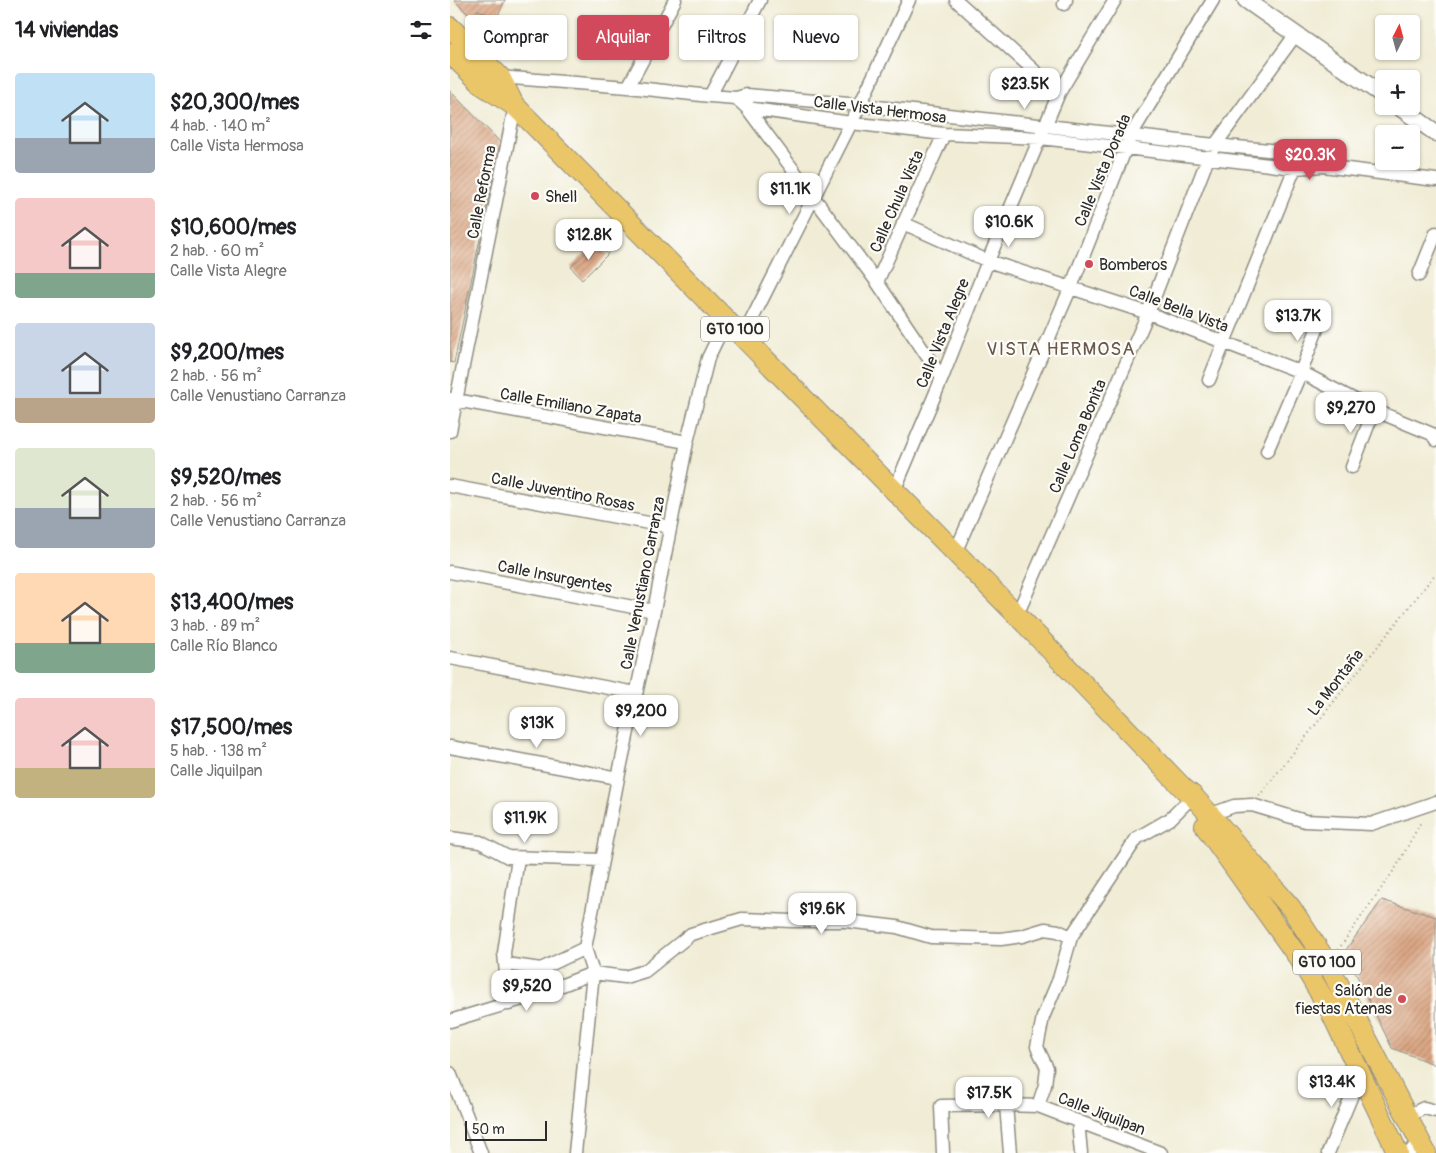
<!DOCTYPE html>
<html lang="es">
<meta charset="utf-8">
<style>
:root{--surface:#fff;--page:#f6f6f6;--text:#202124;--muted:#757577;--accent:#d1495b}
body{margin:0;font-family:Pangolin,sans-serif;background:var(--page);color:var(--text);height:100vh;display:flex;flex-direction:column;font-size:19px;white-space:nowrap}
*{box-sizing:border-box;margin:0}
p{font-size:16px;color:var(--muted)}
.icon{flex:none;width:28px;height:28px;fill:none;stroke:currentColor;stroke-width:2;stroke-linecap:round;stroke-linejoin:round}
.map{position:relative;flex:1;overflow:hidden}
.panel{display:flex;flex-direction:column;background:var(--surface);width:450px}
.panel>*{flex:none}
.top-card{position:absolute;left:15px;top:15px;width:475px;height:45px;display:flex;gap:10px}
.needle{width:32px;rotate:6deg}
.tools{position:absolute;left:925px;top:15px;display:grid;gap:10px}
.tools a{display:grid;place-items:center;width:45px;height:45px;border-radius:5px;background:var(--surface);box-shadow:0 1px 4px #0004;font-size:25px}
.scale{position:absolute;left:15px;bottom:12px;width:82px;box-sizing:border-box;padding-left:5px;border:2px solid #2b2b2b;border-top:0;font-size:14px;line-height:18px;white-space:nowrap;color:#2b2b2b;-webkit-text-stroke:4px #fdfcf7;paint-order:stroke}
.price{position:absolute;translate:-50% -42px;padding:0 11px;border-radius:10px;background:#fff;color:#222;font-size:16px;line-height:32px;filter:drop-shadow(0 1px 2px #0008)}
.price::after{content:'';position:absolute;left:50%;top:30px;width:15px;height:11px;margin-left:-8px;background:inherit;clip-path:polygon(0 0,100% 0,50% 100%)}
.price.current{background:var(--accent);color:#fff}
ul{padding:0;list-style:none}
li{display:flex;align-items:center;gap:15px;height:125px;padding:0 15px}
li span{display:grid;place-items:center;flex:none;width:140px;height:100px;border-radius:5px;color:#555}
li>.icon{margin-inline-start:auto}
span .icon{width:60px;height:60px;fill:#fffc;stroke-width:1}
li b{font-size:21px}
h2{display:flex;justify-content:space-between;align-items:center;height:60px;padding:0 15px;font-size:21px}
.tag{padding:0 18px;border-radius:5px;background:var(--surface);box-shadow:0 1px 4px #0004;font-size:18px;line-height:45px}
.tag.current{background:var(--accent);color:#fff}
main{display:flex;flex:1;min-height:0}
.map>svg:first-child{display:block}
.building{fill:url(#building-hatch)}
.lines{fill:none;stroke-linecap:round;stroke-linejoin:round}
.minor-casing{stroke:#8e8c80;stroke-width:15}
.tertiary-casing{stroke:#8e8c80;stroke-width:19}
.primary-casing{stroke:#8e8c80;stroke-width:22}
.path{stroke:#8e8c80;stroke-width:2;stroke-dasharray:1 4;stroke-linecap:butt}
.minor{stroke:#fff;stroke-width:12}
.tertiary{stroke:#fff;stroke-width:16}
.primary{stroke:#ebc669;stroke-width:20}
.poi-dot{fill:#d1495b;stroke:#fdfcf7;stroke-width:2}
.labels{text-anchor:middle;stroke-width:4.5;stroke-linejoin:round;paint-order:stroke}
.shield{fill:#fdfcf7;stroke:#6a6a68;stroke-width:1}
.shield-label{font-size:15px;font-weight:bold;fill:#2b2b2b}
.street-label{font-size:16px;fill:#2b2b2b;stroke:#fdfcf7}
.poi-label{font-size:16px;fill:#2b2b2b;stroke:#fdfcf7;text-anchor:start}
.quarter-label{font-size:19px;letter-spacing:1px;fill:#69574b;stroke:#fdfcf7}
</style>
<main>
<section class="panel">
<h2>14 viviendas<svg class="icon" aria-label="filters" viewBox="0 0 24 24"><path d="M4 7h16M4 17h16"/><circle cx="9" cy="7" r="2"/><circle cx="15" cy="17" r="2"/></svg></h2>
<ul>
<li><span style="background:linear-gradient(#bfe0f5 65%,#9aa5b1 0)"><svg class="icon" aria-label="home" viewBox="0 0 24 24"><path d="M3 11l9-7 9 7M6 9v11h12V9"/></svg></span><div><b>$20,300/mes</b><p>4 hab. · 140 m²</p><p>Calle Vista Hermosa</p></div></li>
<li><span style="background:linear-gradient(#f6c9c9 75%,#7fa58c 0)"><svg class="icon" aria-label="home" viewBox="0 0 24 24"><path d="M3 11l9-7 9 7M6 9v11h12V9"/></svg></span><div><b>$10,600/mes</b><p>2 hab. · 60 m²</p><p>Calle Vista Alegre</p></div></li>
<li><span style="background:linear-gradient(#c9d6e8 75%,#b9a48a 0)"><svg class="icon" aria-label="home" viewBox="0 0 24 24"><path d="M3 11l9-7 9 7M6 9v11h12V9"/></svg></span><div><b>$9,200/mes</b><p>2 hab. · 56 m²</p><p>Calle Venustiano Carranza</p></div></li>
<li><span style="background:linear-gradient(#dfe7d0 60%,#9aa5b1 0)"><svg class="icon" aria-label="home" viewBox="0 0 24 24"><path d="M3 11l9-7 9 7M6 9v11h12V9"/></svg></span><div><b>$9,520/mes</b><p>2 hab. · 56 m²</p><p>Calle Venustiano Carranza</p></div></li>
<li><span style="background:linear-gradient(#ffd9b3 70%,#7fa58c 0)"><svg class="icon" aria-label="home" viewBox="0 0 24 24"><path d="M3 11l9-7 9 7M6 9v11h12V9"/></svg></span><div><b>$13,400/mes</b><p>3 hab. · 89 m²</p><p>Calle Río Blanco</p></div></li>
<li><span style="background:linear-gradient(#f6c9c9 70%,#c2b280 0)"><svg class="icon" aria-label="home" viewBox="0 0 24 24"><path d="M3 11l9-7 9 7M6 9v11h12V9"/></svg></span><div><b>$17,500/mes</b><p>5 hab. · 138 m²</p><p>Calle Jiquilpan</p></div></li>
</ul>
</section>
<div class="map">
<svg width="986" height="1153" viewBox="0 0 986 1153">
<defs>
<pattern id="building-hatch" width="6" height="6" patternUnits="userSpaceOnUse" patternTransform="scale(1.25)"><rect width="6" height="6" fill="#dca886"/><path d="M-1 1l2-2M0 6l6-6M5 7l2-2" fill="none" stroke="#b3896e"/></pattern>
</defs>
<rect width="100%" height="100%" fill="#fdfcf7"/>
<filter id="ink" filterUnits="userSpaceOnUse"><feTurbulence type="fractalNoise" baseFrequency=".02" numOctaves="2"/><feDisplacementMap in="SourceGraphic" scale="10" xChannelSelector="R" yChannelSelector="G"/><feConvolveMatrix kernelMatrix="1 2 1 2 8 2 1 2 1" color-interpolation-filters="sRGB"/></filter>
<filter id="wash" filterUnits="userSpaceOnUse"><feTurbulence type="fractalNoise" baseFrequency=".0096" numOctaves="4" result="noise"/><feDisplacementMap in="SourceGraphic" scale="20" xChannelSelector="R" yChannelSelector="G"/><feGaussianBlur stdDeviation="1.12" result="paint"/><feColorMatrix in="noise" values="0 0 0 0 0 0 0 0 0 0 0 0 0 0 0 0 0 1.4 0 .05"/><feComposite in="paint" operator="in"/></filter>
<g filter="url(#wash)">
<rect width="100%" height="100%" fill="#f0ecd5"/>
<g id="blocks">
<!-- building -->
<path class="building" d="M4 0H55L47 18 27 10 22 18Z
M0 91 50 142 4 363 0 362Z
M146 243 158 254 132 280 121 267Z
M932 900 986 917V1065L942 1048 895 951Z"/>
</g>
</g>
<g filter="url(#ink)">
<use href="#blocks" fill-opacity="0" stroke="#8e8c80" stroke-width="1"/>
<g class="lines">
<!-- minor casing -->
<g class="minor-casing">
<path id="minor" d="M506 0 609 93
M614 4 616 0
M46 79 50 77 178 87 260 96 286 98 297 95 410 105 765 145 840 152 851 153 873 166
M178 87 225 0
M260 96 310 0
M286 98 297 108 401 123 494 134 591 138 845 168 873 166 986 180
M297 103V108L427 282 492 378
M453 223 538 261 698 313 851 372 924 410 982 434 986 440
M969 275 986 233
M427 282 494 134
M293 337 410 105 459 0
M759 380 848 160
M0 399 237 442
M0 431 65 106
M817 451 851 372 870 321
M902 467 924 410
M0 486 220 527
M444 491 492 378 538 261 609 93 665 0
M505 553 621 287 681 135 763 0
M0 572 204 611
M567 615 698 313 758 158 765 145 846 34
M0 658 186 693
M0 747 168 778
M759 815 784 806 802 805 855 821 921 824 986 802
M0 838 30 842 58 857 152 860
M56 964 91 969 135 948
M59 1004 54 953 68 858
M0 1021 92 993 143 973 175 977 195 971 241 934 292 919 342 921H396L447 927 481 937 551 939 572 936 595 929 608 931 621 937
M0 1073 31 1153
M556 1105 560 1153
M588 1106 595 1085 597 1068 587 1047 593 1017 609 979 621 937 687 838 720 819 743 796
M957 1116 974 1108 986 1111
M628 1121 631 1153
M125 1153 143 973 135 948 168 778 204 611 237 442 258 358 276 321
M493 1153 491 1106 556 1105 588 1106 711 1153
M878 1153 911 1073
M959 1153 970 1141"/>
</g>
<!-- tertiary casing -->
<g class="tertiary-casing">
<path id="tertiary" d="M796 0 934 96
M948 106 986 133"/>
</g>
<!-- primary casing -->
<g class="primary-casing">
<path id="primary" d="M0 27 50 77 64 105
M0 53 34 86 65 106 81 122 567 615 734 789 743 796 769 825 841 908 878 964 976 1153
M755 826 853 964 880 1010 948 1153"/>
</g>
<!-- path -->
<path class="path" d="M809 796 986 573
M888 950 947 866 972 820"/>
<!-- minor -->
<use href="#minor" class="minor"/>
<!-- tertiary -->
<use href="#tertiary" class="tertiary"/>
<!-- primary -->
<use href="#primary" class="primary"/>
</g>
</g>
<!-- markers -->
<g class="poi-dot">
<circle cx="85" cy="196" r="5"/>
<circle cx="639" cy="264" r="5"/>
<circle cx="952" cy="999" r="5"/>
</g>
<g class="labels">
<!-- shield labels -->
<g class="shield">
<rect x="251" y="316.5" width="68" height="25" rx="4"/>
<rect x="843" y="949.5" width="68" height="25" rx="4"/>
</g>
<g class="shield-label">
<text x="285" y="334">GTO 100</text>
<text x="877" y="967">GTO 100</text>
</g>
<!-- street labels -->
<g class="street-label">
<text transform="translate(430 109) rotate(7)" y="6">Calle Vista Hermosa</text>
<text transform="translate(652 170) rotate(-67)" y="6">Calle Vista Dorada</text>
<text transform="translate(31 192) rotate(-79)" y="6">Calle Reforma</text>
<text transform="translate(446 201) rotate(-66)" y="6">Calle Chula Vista</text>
<text transform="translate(729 308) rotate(21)" y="6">Calle Bella Vista</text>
<text transform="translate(492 333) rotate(-68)" y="6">Calle Vista Alegre</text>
<text transform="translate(121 405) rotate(10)" y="6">Calle Emiliano Zapata</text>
<text transform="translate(627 436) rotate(-67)" y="6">Calle Loma Bonita</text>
<text transform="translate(113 491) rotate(11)" y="6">Calle Juventino Rosas</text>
<text transform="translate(105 576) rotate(11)" y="6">Calle Insurgentes</text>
<text transform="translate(192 583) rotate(-79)" y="6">Calle Venustiano Carranza</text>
<text transform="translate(885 682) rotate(-52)" y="6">La Montaña</text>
<text transform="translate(652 1113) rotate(21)" y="6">Calle Jiquilpan</text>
</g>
<!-- poi labels -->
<g class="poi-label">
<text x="95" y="202">Shell</text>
<text x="649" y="270">Bomberos</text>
<text x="942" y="996" text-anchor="end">Salón de<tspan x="942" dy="18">fiestas Atenas</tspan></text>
</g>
<!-- quarter labels -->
<g class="quarter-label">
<text x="611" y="355">VISTA HERMOSA</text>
</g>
</g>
</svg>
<div class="tools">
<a><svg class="needle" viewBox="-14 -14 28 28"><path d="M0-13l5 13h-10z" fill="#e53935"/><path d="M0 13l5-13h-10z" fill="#757577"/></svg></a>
<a>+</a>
<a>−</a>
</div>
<div class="scale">50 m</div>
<b class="price" style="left:575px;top:110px">$23.5K</b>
<b class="price current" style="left:860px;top:181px">$20.3K</b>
<b class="price" style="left:340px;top:215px">$11.1K</b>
<b class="price" style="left:559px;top:248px">$10.6K</b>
<b class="price" style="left:139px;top:261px">$12.8K</b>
<b class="price" style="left:848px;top:342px">$13.7K</b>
<b class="price" style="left:901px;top:434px">$9,270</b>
<b class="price" style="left:191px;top:737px">$9,200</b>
<b class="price" style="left:87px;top:749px">$13K</b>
<b class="price" style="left:75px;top:844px">$11.9K</b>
<b class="price" style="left:372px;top:935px">$19.6K</b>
<b class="price" style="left:77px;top:1012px">$9,520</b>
<b class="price" style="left:882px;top:1108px">$13.4K</b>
<b class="price" style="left:539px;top:1119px">$17.5K</b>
<div class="top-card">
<a class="tag">Comprar</a>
<a class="tag current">Alquilar</a>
<a class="tag">Filtros</a>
<a class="tag">Nuevo</a>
</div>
</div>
</main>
